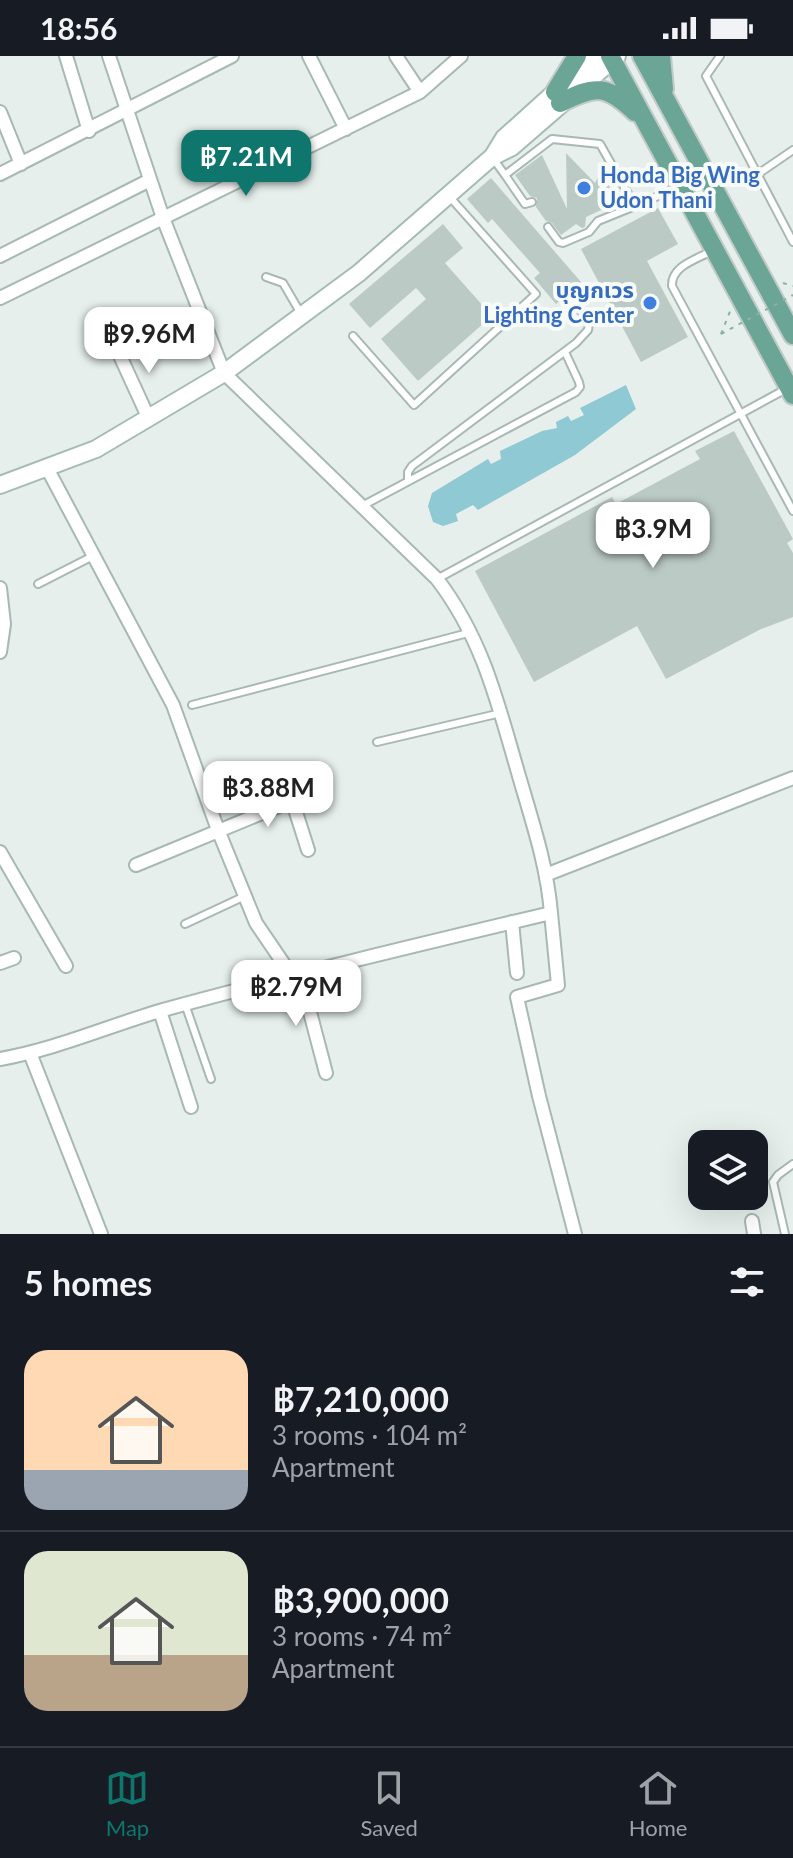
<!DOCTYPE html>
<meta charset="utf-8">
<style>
:root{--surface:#171b24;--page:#242831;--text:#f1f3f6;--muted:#9ea1a6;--line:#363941;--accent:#0f766e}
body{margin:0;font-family:Lato,"Noto Sans Thai",sans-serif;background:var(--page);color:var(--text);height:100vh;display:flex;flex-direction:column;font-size:30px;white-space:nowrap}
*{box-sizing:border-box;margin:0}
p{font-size:26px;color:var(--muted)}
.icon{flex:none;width:44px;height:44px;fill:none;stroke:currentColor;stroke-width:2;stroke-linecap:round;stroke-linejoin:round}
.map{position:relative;height:1178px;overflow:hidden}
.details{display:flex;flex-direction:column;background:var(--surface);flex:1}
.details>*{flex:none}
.controls{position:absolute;left:688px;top:1074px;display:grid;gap:16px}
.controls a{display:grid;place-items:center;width:80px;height:80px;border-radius:16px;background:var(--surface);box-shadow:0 8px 32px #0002;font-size:40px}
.price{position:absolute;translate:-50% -68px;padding:0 18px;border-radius:16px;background:#fff;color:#222;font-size:26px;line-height:52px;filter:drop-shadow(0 2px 4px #0008)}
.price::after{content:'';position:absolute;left:50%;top:48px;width:24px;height:18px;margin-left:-12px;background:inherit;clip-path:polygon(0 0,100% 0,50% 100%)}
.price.active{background:var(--accent);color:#fff}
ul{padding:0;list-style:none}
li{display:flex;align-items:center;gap:24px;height:200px;padding:0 24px}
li+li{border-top:2px solid var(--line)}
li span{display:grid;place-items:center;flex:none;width:224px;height:160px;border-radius:24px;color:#555}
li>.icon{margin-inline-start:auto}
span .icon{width:96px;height:96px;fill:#fffc;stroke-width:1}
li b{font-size:34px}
h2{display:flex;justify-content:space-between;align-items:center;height:96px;padding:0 24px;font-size:34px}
.status{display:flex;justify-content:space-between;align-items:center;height:56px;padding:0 40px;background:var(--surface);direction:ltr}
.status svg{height:22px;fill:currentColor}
.menu{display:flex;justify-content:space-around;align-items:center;height:112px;border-top:2px solid var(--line);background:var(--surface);font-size:22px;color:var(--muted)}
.menu a{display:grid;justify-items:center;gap:4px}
.menu .active{color:var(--accent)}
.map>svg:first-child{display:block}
.water{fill:#8ec9d4}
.building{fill:#bbcac4}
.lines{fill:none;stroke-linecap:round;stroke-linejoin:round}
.service-casing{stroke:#a8b8b2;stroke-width:10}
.minor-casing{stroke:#a8b8b2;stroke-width:16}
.secondary-casing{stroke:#a4bbb3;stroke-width:20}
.primary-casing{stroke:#c2cac8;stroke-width:22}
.path{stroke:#86b3a5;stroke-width:2;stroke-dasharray:4 6;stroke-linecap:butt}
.service{stroke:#fff;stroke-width:6}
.minor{stroke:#fff;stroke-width:12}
.secondary{stroke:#fff;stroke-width:16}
.primary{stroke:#6aa596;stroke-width:18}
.path-bridge{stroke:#86b3a5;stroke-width:2;stroke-dasharray:4 6;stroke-linecap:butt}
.shop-dot{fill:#3f7fe0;stroke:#f7fbf9;stroke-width:3}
.labels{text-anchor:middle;stroke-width:8;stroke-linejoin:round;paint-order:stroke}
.shop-label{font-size:22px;font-weight:bold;fill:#366cbe;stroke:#f7fbf9;text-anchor:start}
</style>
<div class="status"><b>18:56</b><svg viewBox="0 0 49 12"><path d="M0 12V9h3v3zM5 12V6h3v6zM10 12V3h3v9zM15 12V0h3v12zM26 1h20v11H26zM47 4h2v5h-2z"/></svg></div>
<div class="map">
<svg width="793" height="1178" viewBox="0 0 793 1178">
<rect width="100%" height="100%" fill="#e6efeb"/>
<!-- water -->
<path class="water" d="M626 329 636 353 575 399 478 454 473 449 456 458 458 465 443 470 433 466 428 450 432 437 488 403 491 408 501 403 500 395 542 375 557 372 556 366 568 360 571 365 584 359 580 352Z"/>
<!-- building -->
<path class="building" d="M566 97 595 127 601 116 612 121 614 126 612 149 586 161 585 171 582 172 576 168 561 179 552 167 546 165 536 151 537 142 530 140 515 119 542 99 567 153Z
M491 122 581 226 556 248 534 222 540 217 492 163 488 167 467 143Z
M658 152 678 188 647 205 688 281 641 306 581 193Z
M443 168 463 192 445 207 492 260 418 325 381 283 426 243 416 232 370 272 349 248Z
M734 375 793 483 787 487 793 497V561L761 573 666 623 637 570 534 626 475 515 612 441 616 448 700 403 695 395Z"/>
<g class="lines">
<!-- service casing -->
<g class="service-casing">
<path id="service" d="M720 0 706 20 793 186
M492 101 505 119 552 83 600 88 635 150 679 131
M758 118 793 94
M505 119 525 148 532 146
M548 171 559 186 563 187 589 176 598 165 635 150
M712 195C697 203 671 210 672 230L793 455
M266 221 283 227 300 256
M353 280 414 349 536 238 448 139
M408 425V416L412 410 576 287 588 274 589 268 581 255
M362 450 576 336 580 331 579 326 565 296
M437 523 786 333
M38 528 93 500
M192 649 472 576
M377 686 501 657
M185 868 245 840
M185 948 211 1023
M785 1178 773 1126 778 1119 793 1108"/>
</g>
<!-- minor casing -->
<g class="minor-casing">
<path id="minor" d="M66 0 89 75
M309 0 346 73
M396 0 420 36
M0 56 21 108
M0 118 232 0
M0 200 150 124
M0 242 420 36 461 0
M116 291 149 363
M47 412 173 649 218 774 256 867 292 920
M0 532 4 568 0 596
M0 796 66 910
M136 809 286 747 294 750 308 794
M548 818 793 722
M551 857 558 929 517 941 539 1040 575 1178
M512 866 517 917
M0 907 14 902
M300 918 326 1017
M160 955 191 1051
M30 997 101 1178
M0 1003C57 993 108 970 163 954 291 919 421 888 551 857 547 809 532 765 519 720 498 648 483 583 437 523L224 317 163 162 109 0
M752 1165 754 1178"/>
</g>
<!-- secondary casing -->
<g class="secondary-casing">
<path id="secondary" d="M493 100 504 82 595 0
M0 429 96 393 224 317 359 217 492 101 512 91 617 0"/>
</g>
<!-- primary casing -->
<g class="primary-casing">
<path id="primary" d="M610 0 793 339
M642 0 793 279
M661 0 664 33
M555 36 577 0
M560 47C595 29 606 28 635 56"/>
</g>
<!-- path -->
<path class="path" d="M783 227 793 230
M721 278 731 253"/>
<!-- service -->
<use href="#service" class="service"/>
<!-- minor -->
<use href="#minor" class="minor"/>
<!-- secondary -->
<use href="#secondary" class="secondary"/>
<!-- primary -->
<use href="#primary" class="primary"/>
<!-- path-bridge -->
<path class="path-bridge" d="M721 278 793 239"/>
</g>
<!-- markers -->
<g class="shop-dot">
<circle cx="584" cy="132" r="8"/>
<circle cx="650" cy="247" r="8"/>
</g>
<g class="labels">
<!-- shop labels -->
<g class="shop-label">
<text x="600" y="127">Honda Big Wing<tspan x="600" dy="25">Udon Thani</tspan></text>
<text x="634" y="242" text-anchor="end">บุญกเวร<tspan x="634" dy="25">Lighting Center</tspan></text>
</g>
</g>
</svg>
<div class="controls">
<a><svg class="icon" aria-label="layers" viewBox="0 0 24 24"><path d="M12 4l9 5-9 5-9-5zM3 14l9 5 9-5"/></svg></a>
</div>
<b class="price active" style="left:246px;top:142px">฿7.21M</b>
<b class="price" style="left:149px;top:319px">฿9.96M</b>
<b class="price" style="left:653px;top:514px">฿3.9M</b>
<b class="price" style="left:268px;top:773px">฿3.88M</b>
<b class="price" style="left:296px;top:972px">฿2.79M</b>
</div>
<section class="details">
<h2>5 homes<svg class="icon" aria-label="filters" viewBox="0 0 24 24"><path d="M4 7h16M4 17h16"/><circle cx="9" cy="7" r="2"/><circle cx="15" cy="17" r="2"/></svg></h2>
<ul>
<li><span style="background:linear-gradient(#ffd9b3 75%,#9aa5b1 0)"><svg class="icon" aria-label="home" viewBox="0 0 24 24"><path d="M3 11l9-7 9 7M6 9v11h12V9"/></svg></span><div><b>฿7,210,000</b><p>3 rooms · 104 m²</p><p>Apartment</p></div></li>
<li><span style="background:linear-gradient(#dfe7d0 65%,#b9a48a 0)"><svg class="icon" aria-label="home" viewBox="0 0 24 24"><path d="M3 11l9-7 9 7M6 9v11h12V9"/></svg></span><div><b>฿3,900,000</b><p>3 rooms · 74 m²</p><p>Apartment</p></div></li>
</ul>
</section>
<nav class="menu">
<a class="active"><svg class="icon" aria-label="map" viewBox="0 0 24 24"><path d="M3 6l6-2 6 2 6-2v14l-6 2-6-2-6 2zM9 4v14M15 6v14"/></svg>Map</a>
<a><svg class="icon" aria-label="saved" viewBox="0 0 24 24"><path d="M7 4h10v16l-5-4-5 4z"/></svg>Saved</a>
<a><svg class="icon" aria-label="home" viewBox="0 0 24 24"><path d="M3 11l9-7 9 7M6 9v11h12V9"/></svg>Home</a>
</nav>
